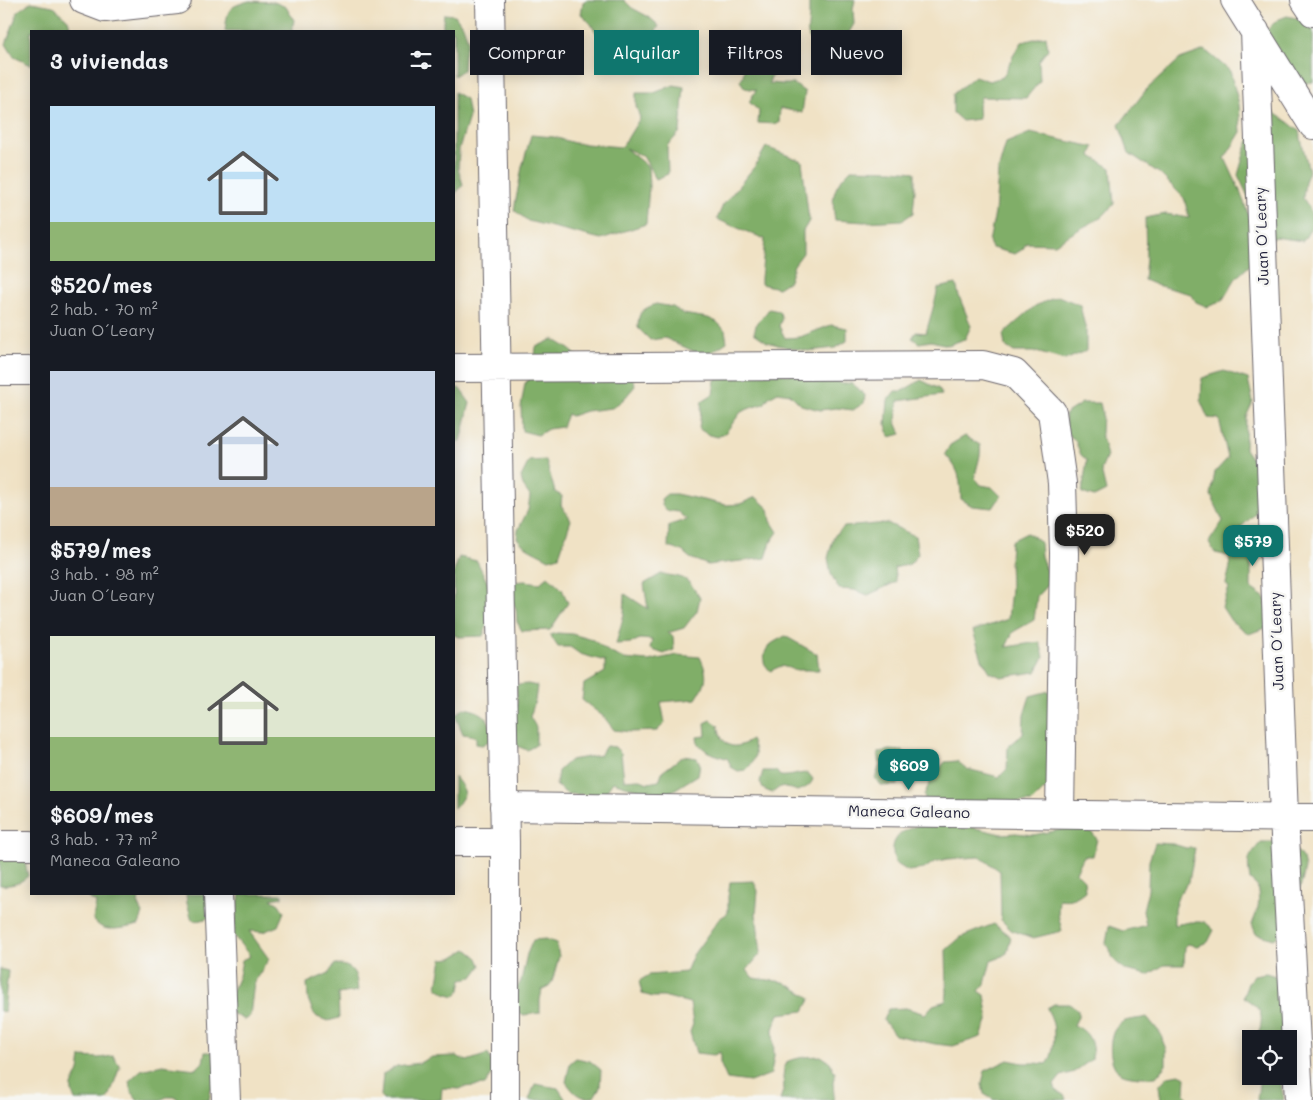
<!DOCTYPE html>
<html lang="es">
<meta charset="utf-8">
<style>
:root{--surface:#171b24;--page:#242831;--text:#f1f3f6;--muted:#9ea1a6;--accent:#0f766e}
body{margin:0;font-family:Mali,sans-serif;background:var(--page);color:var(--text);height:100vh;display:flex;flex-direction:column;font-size:19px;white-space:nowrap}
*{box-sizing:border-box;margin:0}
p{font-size:16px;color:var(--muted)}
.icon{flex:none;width:28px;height:28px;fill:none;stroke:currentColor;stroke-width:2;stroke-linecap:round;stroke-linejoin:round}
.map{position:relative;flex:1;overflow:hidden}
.side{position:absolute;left:30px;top:30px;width:425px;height:865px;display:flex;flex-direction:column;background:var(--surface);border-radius:0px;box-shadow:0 2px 12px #0003}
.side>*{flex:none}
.guide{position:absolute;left:470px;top:30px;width:475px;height:45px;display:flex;gap:10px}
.fabs{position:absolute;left:1242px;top:1030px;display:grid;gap:10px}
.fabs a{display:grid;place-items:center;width:55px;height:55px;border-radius:0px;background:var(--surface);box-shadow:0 2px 12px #0003;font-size:25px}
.price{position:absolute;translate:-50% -42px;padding:0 11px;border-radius:10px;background:var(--accent);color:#fff;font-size:16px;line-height:32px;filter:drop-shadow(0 1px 2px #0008)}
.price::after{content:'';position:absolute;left:50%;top:30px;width:15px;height:11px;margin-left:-8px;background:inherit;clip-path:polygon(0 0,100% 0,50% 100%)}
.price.active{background:#222;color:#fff}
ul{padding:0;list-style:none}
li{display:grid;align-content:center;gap:10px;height:265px;padding:0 20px}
li span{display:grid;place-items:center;height:155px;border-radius:0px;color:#555}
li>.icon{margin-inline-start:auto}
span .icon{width:90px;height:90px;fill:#fffc;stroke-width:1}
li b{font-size:21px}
h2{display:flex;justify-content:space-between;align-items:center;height:60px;padding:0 20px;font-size:21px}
.chip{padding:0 18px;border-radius:0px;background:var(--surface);box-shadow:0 2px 12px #0003;font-size:18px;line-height:45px}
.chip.active{background:var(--accent);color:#fff}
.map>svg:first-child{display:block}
.forest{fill:#80ae67;stroke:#516851}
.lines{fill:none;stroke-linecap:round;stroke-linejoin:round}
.minor-casing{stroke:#6a656b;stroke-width:30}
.minor{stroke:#fff;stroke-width:28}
.labels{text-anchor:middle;stroke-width:5;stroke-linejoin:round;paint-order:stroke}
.street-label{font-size:15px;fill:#22223b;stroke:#f6f6f2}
</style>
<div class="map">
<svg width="1313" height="1100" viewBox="0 0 1313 1100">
<rect width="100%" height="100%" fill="#f6f6f2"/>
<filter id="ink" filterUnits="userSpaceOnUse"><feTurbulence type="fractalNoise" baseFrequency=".02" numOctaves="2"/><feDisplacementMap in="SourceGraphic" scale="10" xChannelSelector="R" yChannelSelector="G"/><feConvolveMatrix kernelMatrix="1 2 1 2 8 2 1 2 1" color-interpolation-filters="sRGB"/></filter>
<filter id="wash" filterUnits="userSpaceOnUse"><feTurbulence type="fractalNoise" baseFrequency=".0096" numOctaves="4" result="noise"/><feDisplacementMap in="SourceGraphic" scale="20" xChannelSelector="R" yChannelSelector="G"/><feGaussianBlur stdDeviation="1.12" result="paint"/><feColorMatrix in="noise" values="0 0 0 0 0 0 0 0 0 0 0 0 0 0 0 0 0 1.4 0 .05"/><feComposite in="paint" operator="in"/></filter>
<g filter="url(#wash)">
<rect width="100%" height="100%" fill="#f0e2c5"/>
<!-- forest -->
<path class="forest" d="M586 0H624L632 8 649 17 659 26 646 46 634 45 626 54 611 55 600 46 597 34 591 24 581 14 583 2Z
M809 0H855L853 9 854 24 844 41H834L826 49 814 47C805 35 808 30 809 16 809 11 809 5 809 0Z
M249 1 274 2 286 7 294 20 292 31H225C228 9 227 7 249 1Z
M31 2 53 6 68 20 71 31H31V65L14 57 6 44 18 11Z
M444 14 455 15 464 28 468 41 464 54 463 70 454 76V31H443V22Z
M1287 16 1310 21 1313 26V82L1292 85 1260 37 1277 20Z
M1046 36 1048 49 1039 61 1040 81 1026 98 981 97 978 107 979 119 962 121 953 113V94L975 76 989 81 1003 77 1013 56 1022 42Z
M752 44C771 45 775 52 781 69L771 77 769 83 782 84H794L805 92 802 113 780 108 779 123 775 124 758 123 759 111 749 102 756 90 745 88 740 81 743 76 746 57Z
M1205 50 1230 71 1239 104 1241 132 1225 158 1240 191 1252 225 1250 201 1238 175 1245 150 1258 120 1274 113 1288 122 1299 131 1309 171 1305 182 1303 198 1311 211 1313 225 1303 241 1274 237 1251 264 1236 278 1222 301 1208 307 1196 302 1191 294 1156 285 1144 280 1146 258 1145 218 1166 214 1189 218 1184 198 1159 173 1129 153 1119 125 1146 90 1180 59Z
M674 85 684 87 680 132 667 146 668 174 656 179 643 156 625 148 648 167 649 186 646 224 601 239 528 221 514 210 522 167 531 135 554 137 574 143 622 147 640 118 636 106V93H654Z
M454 92 466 99 469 117 459 149 458 168 463 185 454 195Z
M1030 133 1094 147 1091 156 1111 168 1114 204 1102 217 1078 230 1055 244 1026 243 1023 249 1015 254 992 248 989 242 995 213 998 171 1006 143Z
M766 147 802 161 809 221 803 231V253L794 265 789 281 778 288 761 284V278L765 239 728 224 717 219 723 205 755 166Z
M851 169 893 170 915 172V190L913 213 903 220 864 222 835 220C831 195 833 187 851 169Z
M956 284 959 296 971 326 965 339 948 345 931 341 919 343 912 338 916 332 926 333C930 318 935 303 938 288Z
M1058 296 1080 305 1086 331V351L1065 360 1036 352H1014L1005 346 1003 334 1035 306Z
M656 304 673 307 683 314 708 318 717 322 725 330 727 342 712 352H695L665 338 650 340 638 328C638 312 641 310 656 304Z
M769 309 779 311 782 318 779 326 785 338 800 337 831 325 847 328V341L835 348 808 351 786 347 767 342 754 333 757 322 766 313Z
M553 339 569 349 583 361 623 366 634 381 635 386 624 399 612 408 586 411 571 416 567 414 562 427 548 429 538 435 522 431 521 407 525 383 533 375 536 347Z
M729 370 833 378 842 384 852 383 865 395 864 403 853 410 836 408 820 410 801 405 790 394 778 392 769 397 764 404 753 407 741 412 726 432 718 437 709 435 699 429 702 401 713 394 715 380Z
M1224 371 1248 379 1253 402 1246 417 1245 449 1258 468 1263 497 1255 514 1240 528 1251 564V588L1265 598 1270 626 1249 634 1231 621 1222 607 1229 588 1226 584 1230 567 1229 556 1215 553 1209 542 1223 521 1211 495 1215 472 1228 458 1219 419 1208 418 1201 402 1202 378Z
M921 380 939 389 942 395 898 401 896 422 901 434 890 437 886 425 888 400 895 391H902Z
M454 387 460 389 470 403C466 416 465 428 461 441L454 444Z
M1082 403H1100L1102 412 1101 434 1107 456 1101 470 1106 491 1094 497 1082 493 1087 460 1081 455 1075 440 1066 433 1065 414Z
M965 436 980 445C982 456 976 467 975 478L981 485 992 487 1001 496 993 508 972 506 961 499C960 477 960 471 945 454L950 445Z
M546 460 555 492 562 496 561 505 571 520 559 556 549 559C537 552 525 549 517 538L518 530 528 510 530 496 523 486 521 477 529 461Z
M667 494H676L726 505 740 504 756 497 769 509 771 521 778 532 771 542 766 558 708 565 690 558 682 551 668 547 669 525 687 520 678 512 665 510 662 505 661 499Z
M887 523 915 536 918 554 910 564 894 568 896 582 868 595 854 590 839 589 831 574 828 558 834 536 844 527Z
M1027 533 1040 541 1041 556 1050 582 1037 596 1034 620 1013 632 1006 647 1040 642 1044 657 1036 672 1001 677 990 672 982 659 973 631 1008 619 1011 588 1010 560 1011 541Z
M459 557 477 561 492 592 490 618 483 636 459 637 454 635V572Z
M661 574C687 578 686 576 700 598L697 611 684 628 667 633 673 636 674 650 664 654 650 649 652 640 640 639 631 643 616 644 624 614 625 594 648 609 644 584Z
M548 576 562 589 568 603 550 630 522 631 517 622 516 609 509 593 512 582 525 581 540 583Z
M557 633 572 634 593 640 609 652 624 659 648 661 677 655 700 657C709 676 707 682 696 699L661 702 665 723 657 731 630 732 614 730 604 717 582 700 584 684 605 672V661L580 654 570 647H558L550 635Z
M785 636 817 654 819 670H797L781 666 770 671 764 663C764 645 771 644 785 636Z
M528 684 537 686 535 701 530 717 536 727V745L527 750 517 746 514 720 517 702 516 685Z
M1049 691 1061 784 1044 790 1032 802 926 806 924 795 932 778 945 762 957 761 967 769 999 777 1007 769 1008 747 1023 734 1024 715 1030 696Z
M464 708C483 711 495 719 489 741L482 745 476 744V737L470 735 463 734 455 715Z
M711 720 718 725C722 746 732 752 751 740 758 754 756 759 746 770L738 771 731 767 728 759 708 752 698 744 697 737 706 736 705 723Z
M606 746 615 747 621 753 624 780 638 779 648 783 659 781 662 772 683 756 697 758 700 764 698 775 664 796C647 791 629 788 613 782L604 795 567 794 556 785 558 771 570 760 600 755Z
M890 750 902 751 914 757 911 769 901 776 897 785 882 786 875 778 880 765 878 752Z
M763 771H776L780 776C790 777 798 773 808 773L813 779C810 787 805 788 797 791L792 789 780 787 772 793 763 789 760 782Z
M454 777H455L462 786 464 795 457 806 454 808Z
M919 825 971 827 1001 834 1016 833 1033 835 1085 825 1097 839 1093 856H1084L1076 872 1084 880 1085 891C1076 898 1071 901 1059 899L1058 914 1062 931 1033 938 1011 930 1001 920 1000 871 980 857 947 859 934 862 924 869 908 871 895 863C895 860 893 855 893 851 892 836 906 829 919 825Z
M1261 842H1276L1298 852 1303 859 1305 868 1302 882 1288 921 1283 933 1274 939 1256 934 1252 924C1259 908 1260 903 1257 886L1250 880C1247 858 1247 859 1261 842Z
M1155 843 1173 844 1186 848H1195L1189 882 1179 894 1174 909V925L1190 922H1205L1214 930 1208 942 1197 946 1188 944 1185 947 1184 965H1164L1148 975 1125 970 1114 960 1106 943 1109 926 1123 931 1146 925 1143 910 1148 890 1149 861Z
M0 854 10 856 25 862 28 876C19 884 12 886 0 885Z
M754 881 758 891 756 914 761 953 747 970 753 978 784 982 811 998 804 1011 779 1014 773 1029 774 1056 771 1074 750 1082 727 1079 720 1063V1052L714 1055 696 1053 690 1032 693 1024 690 1003 667 997H653L642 994 639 981 649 975 686 972 693 955 719 919 728 913V897L730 882Z
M88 894H141C136 902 139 906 143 913L139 925C130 927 112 931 104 928 100 927 96 923 93 920L94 913 96 903 89 898Z
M186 894H227C219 907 210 924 192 920L187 903Z
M240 894H282V897L271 899 279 904 284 912 278 926 263 932 249 931 269 959 254 982 250 1016 244 1020 230 1012 229 999 239 976 242 960 250 956 233 935Z
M994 924 1011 937 1007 953 999 958 991 961 985 984 979 991 985 995 988 1014 987 1021 981 1037 953 1046 935 1044 895 1035 883 1020 888 1009 906 1008 925 1014 933 1005 946 1001 947 993 946 950 961 937Z
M546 939 556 943 559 956 552 982 547 988 542 990 540 1000V1013L523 1015 516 1012 517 988 521 981 527 954 533 940Z
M467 949 478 958 481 966 473 977 462 979 460 990 455 996 445 993 437 987 442 959 452 958Z
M335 964C355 966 356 973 358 991L338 994 339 1018 328 1021 317 1017 313 1012 308 999 307 983 329 973Z
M0 969 8 971 4 1012 0 1011Z
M1266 973 1282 978 1286 1039H1258C1263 1015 1265 1011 1243 997L1248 983 1254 975Z
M1054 1004H1069L1078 1010V1017L1074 1025C1089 1032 1094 1042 1092 1059L1074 1072 1061 1076 1054 1085 1056 1090 1065 1096 1066 1100H994L984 1094 982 1083 985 1071 1008 1060 1023 1063H1035L1047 1064C1054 1057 1055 1033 1053 1024 1051 1018 1049 1013 1047 1008Z
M1147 1017 1161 1034 1163 1042 1166 1049V1065L1156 1077C1145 1077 1126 1078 1118 1071 1109 1063 1109 1043 1113 1033 1114 1030 1118 1025 1121 1023 1126 1019 1140 1019 1147 1017Z
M205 1052H216L218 1090 211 1089 209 1100H178L176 1097H167L160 1100H138L131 1091 129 1081 141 1070 162 1065 196 1069 203 1062Z
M488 1054 495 1069 485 1085 464 1087 460 1089 442 1088 441 1100H383L381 1096 383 1074 397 1066 419 1063 432 1057 456 1056 467 1061Z
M113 1056 120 1066 110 1095 106 1100H75C69 1086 72 1086 78 1073 80 1069 80 1062 81 1057L99 1058Z
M821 1056 830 1062 835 1073 833 1082 834 1096 833 1100H780L784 1087 783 1078 784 1068 788 1061 803 1057Z
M576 1058 590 1061 601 1070 600 1087 594 1097C579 1099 575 1094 566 1082L570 1063Z
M1179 1074 1186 1077 1185 1094 1189 1100H1161L1159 1086 1168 1076Z
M1260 1076H1283L1281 1085 1284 1100H1257Z
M535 1084 558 1088 566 1100H529Z"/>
</g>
<g filter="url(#ink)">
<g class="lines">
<!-- minor casing -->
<g class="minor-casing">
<path id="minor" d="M84 0 105 8 177 0
M490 0 505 842V1100
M1235 0 1313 125
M1305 0 1313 12
M1255 31 1284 817 1299 1100
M454 368 983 365 1014 373 1052 412 1062 483 1064 553 1060 814
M0 371H31
M504 807 1313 818
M454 842H505
M0 845H31
M218 894 226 1100"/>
</g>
<!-- minor -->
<use href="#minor" class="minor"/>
</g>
</g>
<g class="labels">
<!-- street labels -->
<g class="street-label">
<text transform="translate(1262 236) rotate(-92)" y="5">Juan O´Leary</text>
<text transform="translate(1277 641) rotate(-92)" y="5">Juan O´Leary</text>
<text transform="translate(909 812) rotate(1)" y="5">Maneca Galeano</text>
</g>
</g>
</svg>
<div class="fabs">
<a><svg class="icon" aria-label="locate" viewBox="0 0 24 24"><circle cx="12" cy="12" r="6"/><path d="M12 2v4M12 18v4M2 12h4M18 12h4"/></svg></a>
</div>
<b class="price active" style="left:1085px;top:556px">$520</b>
<b class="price" style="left:1253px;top:567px">$579</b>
<b class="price" style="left:909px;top:791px">$609</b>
<div class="guide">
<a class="chip">Comprar</a>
<a class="chip active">Alquilar</a>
<a class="chip">Filtros</a>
<a class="chip">Nuevo</a>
</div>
<section class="side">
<h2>3 viviendas<svg class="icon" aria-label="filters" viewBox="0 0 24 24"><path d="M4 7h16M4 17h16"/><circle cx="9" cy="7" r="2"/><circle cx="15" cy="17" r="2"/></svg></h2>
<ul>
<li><span style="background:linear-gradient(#bfe0f5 75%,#8fb573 0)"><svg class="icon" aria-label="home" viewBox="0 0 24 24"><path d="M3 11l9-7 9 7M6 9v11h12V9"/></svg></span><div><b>$520/mes</b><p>2 hab. · 70 m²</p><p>Juan O´Leary</p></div></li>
<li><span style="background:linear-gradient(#c9d6e8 75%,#b9a48a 0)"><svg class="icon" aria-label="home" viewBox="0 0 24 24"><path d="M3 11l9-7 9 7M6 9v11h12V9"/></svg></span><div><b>$579/mes</b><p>3 hab. · 98 m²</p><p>Juan O´Leary</p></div></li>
<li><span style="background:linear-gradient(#dfe7d0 65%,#8fb573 0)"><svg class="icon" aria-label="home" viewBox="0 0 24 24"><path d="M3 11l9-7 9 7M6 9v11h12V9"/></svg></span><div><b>$609/mes</b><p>3 hab. · 77 m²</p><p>Maneca Galeano</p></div></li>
</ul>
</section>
</div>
